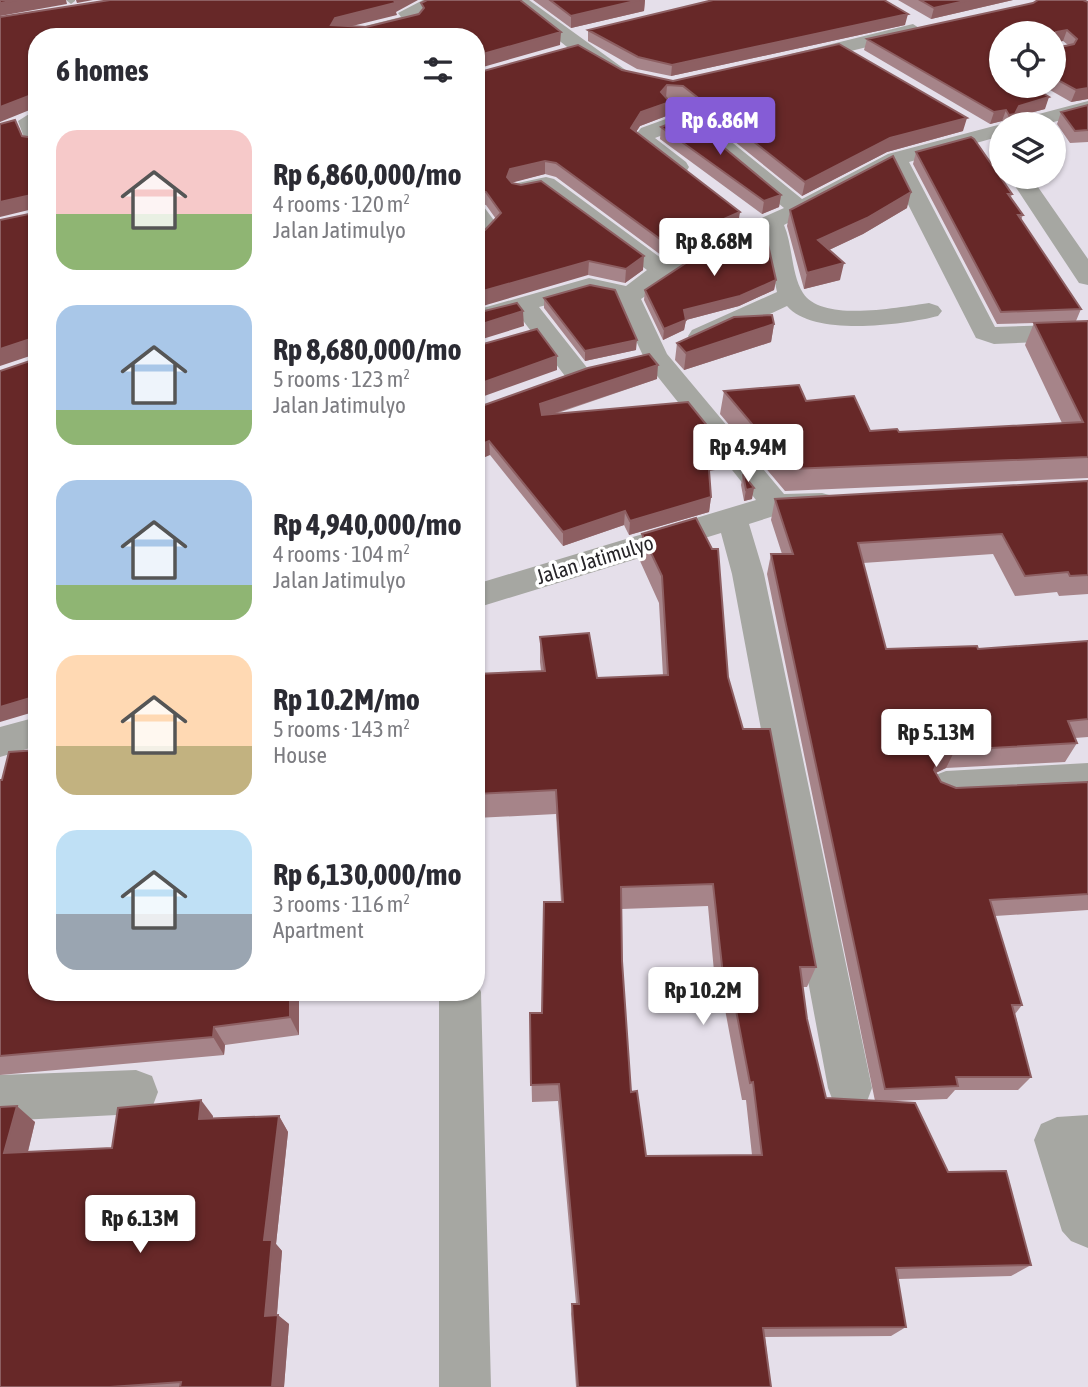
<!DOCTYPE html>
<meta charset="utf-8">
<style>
:root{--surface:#fff;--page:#f2f2f3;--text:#2b2b33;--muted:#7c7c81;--accent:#855cd6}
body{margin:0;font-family:"Asap Condensed",sans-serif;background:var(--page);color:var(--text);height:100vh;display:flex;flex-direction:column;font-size:26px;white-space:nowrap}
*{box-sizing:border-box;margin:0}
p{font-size:23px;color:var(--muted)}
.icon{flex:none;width:38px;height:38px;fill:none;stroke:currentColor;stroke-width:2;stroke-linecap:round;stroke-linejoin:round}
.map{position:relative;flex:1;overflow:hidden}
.sheet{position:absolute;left:28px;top:28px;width:457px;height:973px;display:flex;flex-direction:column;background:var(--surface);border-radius:28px;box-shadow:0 2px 5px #0004}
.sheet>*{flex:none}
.fabs{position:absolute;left:989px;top:21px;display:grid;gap:14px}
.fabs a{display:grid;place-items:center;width:77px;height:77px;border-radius:50%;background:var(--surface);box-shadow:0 2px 5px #0004;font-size:35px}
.price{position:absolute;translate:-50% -60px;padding:0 16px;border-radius:7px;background:#fff;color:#222;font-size:23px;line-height:46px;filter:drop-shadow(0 2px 4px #0008)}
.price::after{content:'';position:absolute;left:50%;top:42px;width:21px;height:16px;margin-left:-10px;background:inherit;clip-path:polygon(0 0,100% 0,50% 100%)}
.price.current{background:var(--accent);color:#fff}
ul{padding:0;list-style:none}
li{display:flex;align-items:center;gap:21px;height:175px;padding:0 28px}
li span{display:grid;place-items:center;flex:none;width:196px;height:140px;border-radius:21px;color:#555}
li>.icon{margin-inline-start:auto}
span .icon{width:84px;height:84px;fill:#fffc;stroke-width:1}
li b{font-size:30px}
h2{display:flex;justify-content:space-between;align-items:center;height:84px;padding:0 28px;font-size:30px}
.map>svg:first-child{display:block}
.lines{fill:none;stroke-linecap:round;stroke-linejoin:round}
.lane{fill:#a6a7a2;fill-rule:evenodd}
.street{fill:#a6a7a2;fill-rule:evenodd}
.wall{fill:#a68489;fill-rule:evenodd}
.shaded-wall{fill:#8d5f62}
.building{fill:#672828;stroke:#8d5f62;stroke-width:2;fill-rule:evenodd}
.labels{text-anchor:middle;stroke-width:7;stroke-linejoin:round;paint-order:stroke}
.street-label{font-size:21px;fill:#272529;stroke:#fff}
</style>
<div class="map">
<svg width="1088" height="1387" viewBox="0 0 1088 1387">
<rect width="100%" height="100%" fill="#e5dfea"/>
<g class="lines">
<!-- lane -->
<path class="lane" d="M66 0H75V1L71 4Z"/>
<!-- street -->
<path class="street" d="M423 0H447L418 15 422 20 419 24 367 37H335L337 33 401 17 398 13Z
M509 0H529L627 71 617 77 572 51Z
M913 24 922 30 920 34 798 64 788 58 791 54Z
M673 99 697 114 802 199 888 154 994 126 1003 124 1001 136 909 162 995 327 1088 324V340L994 344 976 338 890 169 784 225C793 246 791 274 803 293 822 323 899 307 929 303L938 306 942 311 938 316C903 325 813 337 787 306L710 342H692L688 336 692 330 777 292 764 234 690 267 641 299 667 354 784 494 822 493 833 496 837 503 833 510 777 515 749 524 764 574 872 1088 866 1104 850 1110 834 1104 828 1088 732 574 721 533 476 608V584L756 500 646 362 616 298 590 293 539 307 592 374 588 380H568L518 314 476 326V310L589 278 626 286 647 270 542 192 521 196 513 194 510 189 513 184 546 177 554 179 665 261 784 208 686 126 655 138 686 162 689 167 686 172H670L636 143 632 139 641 128 674 116 663 105Z
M1088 101V113L1046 124H1013L1016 120Z
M37 109V149L26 143 18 121Z
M1009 177H1031L1088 259V285L1079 283Z
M476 205 484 207 499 227 484 242 476 244Z
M37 717V746L0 757V727Z
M1088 763V795L946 803 933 798 927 787 933 776 946 771Z
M476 980 481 992 491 1387H439V992H476Z
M136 1070 152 1076 158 1092 152 1108 136 1114 0 1121V1075Z
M1088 1115V1248L1071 1241 1062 1231 1034 1140 1041 1124 1057 1117Z"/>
</g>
<!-- wall -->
<path class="wall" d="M533 0H645L644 11 571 28Z
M898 0H1013L931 19Z
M1088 2V99L1071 102 1043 86H1054V33H1001L993 61 1045 109 1015 117 1012 124H1004L1002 121 990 124 864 50 867 39 1033 3ZM1063 41 1068 45 1056 48V42Z
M905 25 671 76 637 69 588 41V30Z
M622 70 673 81 963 131 887 152 802 196 682 99 667 98 670 102 669 115 640 126 636 132 738 225 665 258 556 177 545 174 512 182 643 270 625 283 588 275 485 230 496 219 486 205 476 203V73Z
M1088 105V142L1070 143 1057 124 1061 112Z
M661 127 781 195 779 207 762 214 660 139Z
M916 152 1012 194 1011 197 1023 215 1021 220 1081 309 1076 321H1088V478L785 491 720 414 724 391 806 401 870 431 899 432 1062 423 1025 345 1034 323 997 324 913 164Z
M907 208 863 234 829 250 840 280 804 289 787 226 790 210Z
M776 280 774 290 739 306 686 320 684 330 663 340 644 300 645 290Z
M544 298 636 350 585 361 544 308Z
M774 324 771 342 684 370 675 360 677 343Z
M657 379 555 414 730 454 727 468 709 471 711 497 709 512 629 535 624 525 563 546 490 455 476 408Z
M743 474 752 499 744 501 741 485Z
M1088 481V594L1059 596 1057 592 1015 596 993 554 863 563 886 649H978L1088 641V737L1075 738 1077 743 1065 762 946 768 936 773 941 782 956 788 1088 782V910L995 916 1022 1005 1015 1014 1031 1077 1018 1090H955L947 1099 890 1101 948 1172 1031 1265 1011 1276 898 1279 906 1327 891 1336 765 1337 771 1387H576L571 1314 572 1304H576L558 1101 532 1102 530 1013H542L561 902 556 814 476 818V674L541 671 540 662V637L597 678 663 676 659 603 640 561 642 534 728 677 743 729 816 967 807 987H803L807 1019 826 1098 875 1101 767 574 771 554H782L771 520 775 499ZM708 906 717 1004H724L742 1100H746L752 1155 646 1156 631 1092 622 961 621 909Z
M0 780 37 992H299V1035L225 1045 224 1055 0 1075Z
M0 1107 35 1122 28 1152 112 1148 213 1116V1118L279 1116 288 1132 276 1244 282 1251 277 1315 289 1324 284 1387H0Z"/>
<!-- shaded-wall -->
<path class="shaded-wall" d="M17 0H66L67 4 0 16V3Z
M76 0H93L77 3Z
M394 0H418L396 12 397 15 336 30 331 25 335 18Z
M639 0H645L644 11 571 28V16Z
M969 0H1013L931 19 934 8Z
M908 14 905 25 671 76 672 65Z
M1067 30 1063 41 1054 43 1056 32Z
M561 32 560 45 476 69V56Z
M1001 47V58L993 59 989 72 997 48Z
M667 85 666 98 661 92Z
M1088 88V99L1071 102 1076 90Z
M34 94 37 107 0 122V107Z
M1049 97 1045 109 1015 117 1012 124H1006L1009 115 1019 106Z
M670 102 669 115 640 126 630 141 631 128 641 112Z
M1006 110 1002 121 990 124 994 112Z
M967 118 963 131 887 152 802 196 805 182 890 138Z
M545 161V174L511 183 507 177 510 169Z
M911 192 907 208 863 234 814 257 818 240Z
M31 195 37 208 0 217V202Z
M781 195 779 207 762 214 764 201Z
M740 212 738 225 665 258 667 244Z
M644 256 643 270 625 283 626 269Z
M589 261 588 275 476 308V293Z
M844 263 840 280 804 289 807 273Z
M776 280 774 290 739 306 686 320 684 330 663 340 664 329 684 310Z
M523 311 524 326 476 341V326Z
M774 324 771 342 684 370 686 353Z
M30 339 36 354 0 366V349Z
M637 340 636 350 585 361V351Z
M557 356V370L476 399V385Z
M658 365 657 379 540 418V404Z
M489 441 490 455 476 461V447Z
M730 454 727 468 706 471 708 457Z
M754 488 752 499 744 501 746 490Z
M711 497 709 512 629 535 630 521Z
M625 511 624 525 563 546V532Z
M37 696V711L0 722V707Z
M955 750 946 768 931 775 940 756Z
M290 992H299V1035L290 1017Z
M214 1027 225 1045 224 1055 213 1037Z
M201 1100 213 1116 211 1134 199 1119Z
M17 1106 35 1122 24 1167 4 1153Z
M279 1116 288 1132 276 1244 282 1251 276 1325 265 1316 264 1240Z
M278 1315 289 1324 284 1387H272Z"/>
<!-- building -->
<path class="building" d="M0 0H17L0 3Z
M110 0H394L395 3 335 18 331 25 366 27 419 14 424 8 421 3 427 0H520L561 32 476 56V37H37V696L0 707V371L33 360 34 342 30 339 0 349V220L34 213V197L31 195 0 202V124L15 120 22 136 34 138V94L0 107V17Z
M550 0H639L571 16Z
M713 0H884L908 14 672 65 638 57 588 30Z
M920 0H969L934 8Z
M1038 0H1083L1088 2V88L1076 90 1054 78V33H1001V47L997 48 992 60 1001 65V86H1031L1049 97 1019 106 1015 114 1009 115 1006 110 994 112 867 39 1033 3ZM1067 30 1077 39 1074 44 1056 48V32Z
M839 44 967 118 890 138 805 182 683 86 667 85 661 92 670 102 641 112 631 128 740 212 667 244 556 163 545 161 510 169 507 177 512 183 521 185 541 181 644 256 626 269 589 261 476 293V232L485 230 501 213 486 192 476 189V73L578 45 622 70 673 81Z
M1088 105V130L1075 131 1061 112Z
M687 117 781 195 764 201 661 127Z
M971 137 974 139 1012 194H1008L1023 215H1018L1081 309 1001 312 916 152Z
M893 156 911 192 867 218 818 240 844 263 807 273 790 210Z
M764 227 776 280 740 296 684 310 686 320 664 329 645 290 692 259Z
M590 285 615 290 637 340 585 351 544 298Z
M517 303 523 311 476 326V313Z
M772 315 774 324 686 353 677 343 734 317Z
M1088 321V457L790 469 724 391 799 385 806 401 854 396 870 431 897 429 899 432 1083 422 1034 323Z
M537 329 557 356 476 385V346Z
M649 354 658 365 540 404 542 415 688 402 730 454 708 457 711 497 630 521 625 511 563 532 489 441 476 447V408L588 368Z
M743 474 754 488 746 490Z
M1088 481V575L1070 576 1068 572 1025 576 1002 534 858 543 886 649 977 646 978 649 1088 641V719L1068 721 1077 743 955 750 940 756 934 770 941 782 956 788 1088 782V894L990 900 1022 1005H1012L1031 1077H956L958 1086 885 1089 771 554H793L775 499Z
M696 518 712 549H718L728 677 743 729H770L816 967H800L807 1019 826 1098 915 1103 948 1172 1006 1171 1031 1265 896 1268 906 1327 763 1328 771 1387H578L572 1304H579L559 1084 531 1085 530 1013H542L544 902H563L556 790 476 794V674L545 671 540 637 589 633 597 678 668 675 662 576 642 534ZM713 884 724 984H731L750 1083 753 1082 762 1155 646 1156 637 1091 631 1092 622 961 621 887Z
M37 750V992H290V1017L214 1027 213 1037 0 1056V780H2L9 752Z
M201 1100 199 1119 279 1116 264 1240H272L265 1316 278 1315 272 1387H180L181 1382 110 1387H0V1107L17 1106 4 1153 112 1148 118 1108Z"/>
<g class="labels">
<!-- street labels -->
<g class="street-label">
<text transform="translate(595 560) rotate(-17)" y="7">Jalan Jatimulyo</text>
</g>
</g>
</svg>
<div class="fabs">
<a><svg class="icon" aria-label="locate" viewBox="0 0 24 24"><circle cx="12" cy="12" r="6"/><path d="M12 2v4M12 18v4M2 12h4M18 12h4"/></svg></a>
<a><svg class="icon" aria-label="layers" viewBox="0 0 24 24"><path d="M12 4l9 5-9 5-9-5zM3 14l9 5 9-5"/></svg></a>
</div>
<b class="price current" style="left:720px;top:157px">Rp 6.86M</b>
<b class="price" style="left:714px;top:278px">Rp 8.68M</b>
<b class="price" style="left:748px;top:484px">Rp 4.94M</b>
<b class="price" style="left:936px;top:769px">Rp 5.13M</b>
<b class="price" style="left:703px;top:1027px">Rp 10.2M</b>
<b class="price" style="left:140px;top:1255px">Rp 6.13M</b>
<section class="sheet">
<h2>6 homes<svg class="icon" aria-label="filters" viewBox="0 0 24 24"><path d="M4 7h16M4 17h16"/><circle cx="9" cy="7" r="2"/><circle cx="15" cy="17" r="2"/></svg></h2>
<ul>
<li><span style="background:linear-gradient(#f6c9c9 60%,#8fb573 0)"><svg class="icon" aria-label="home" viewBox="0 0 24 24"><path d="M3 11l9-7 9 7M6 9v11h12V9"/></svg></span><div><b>Rp 6,860,000/mo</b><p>4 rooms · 120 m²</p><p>Jalan Jatimulyo</p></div></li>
<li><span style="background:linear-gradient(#a9c7e8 75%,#8fb573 0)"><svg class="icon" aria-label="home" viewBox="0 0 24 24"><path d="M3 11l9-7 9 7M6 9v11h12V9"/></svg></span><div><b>Rp 8,680,000/mo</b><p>5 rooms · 123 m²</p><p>Jalan Jatimulyo</p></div></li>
<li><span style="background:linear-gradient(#a9c7e8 75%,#8fb573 0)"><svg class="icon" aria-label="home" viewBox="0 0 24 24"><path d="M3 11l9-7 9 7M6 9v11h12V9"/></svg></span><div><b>Rp 4,940,000/mo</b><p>4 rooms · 104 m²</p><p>Jalan Jatimulyo</p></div></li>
<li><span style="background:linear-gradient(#ffd9b3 65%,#c2b280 0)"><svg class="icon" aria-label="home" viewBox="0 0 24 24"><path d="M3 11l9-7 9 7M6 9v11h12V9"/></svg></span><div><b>Rp 10.2M/mo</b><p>5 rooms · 143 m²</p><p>House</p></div></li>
<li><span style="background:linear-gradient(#bfe0f5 60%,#9aa5b1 0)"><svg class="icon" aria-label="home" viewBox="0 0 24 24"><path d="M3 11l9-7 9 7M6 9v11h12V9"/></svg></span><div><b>Rp 6,130,000/mo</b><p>3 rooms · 116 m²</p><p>Apartment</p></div></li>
</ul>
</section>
</div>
